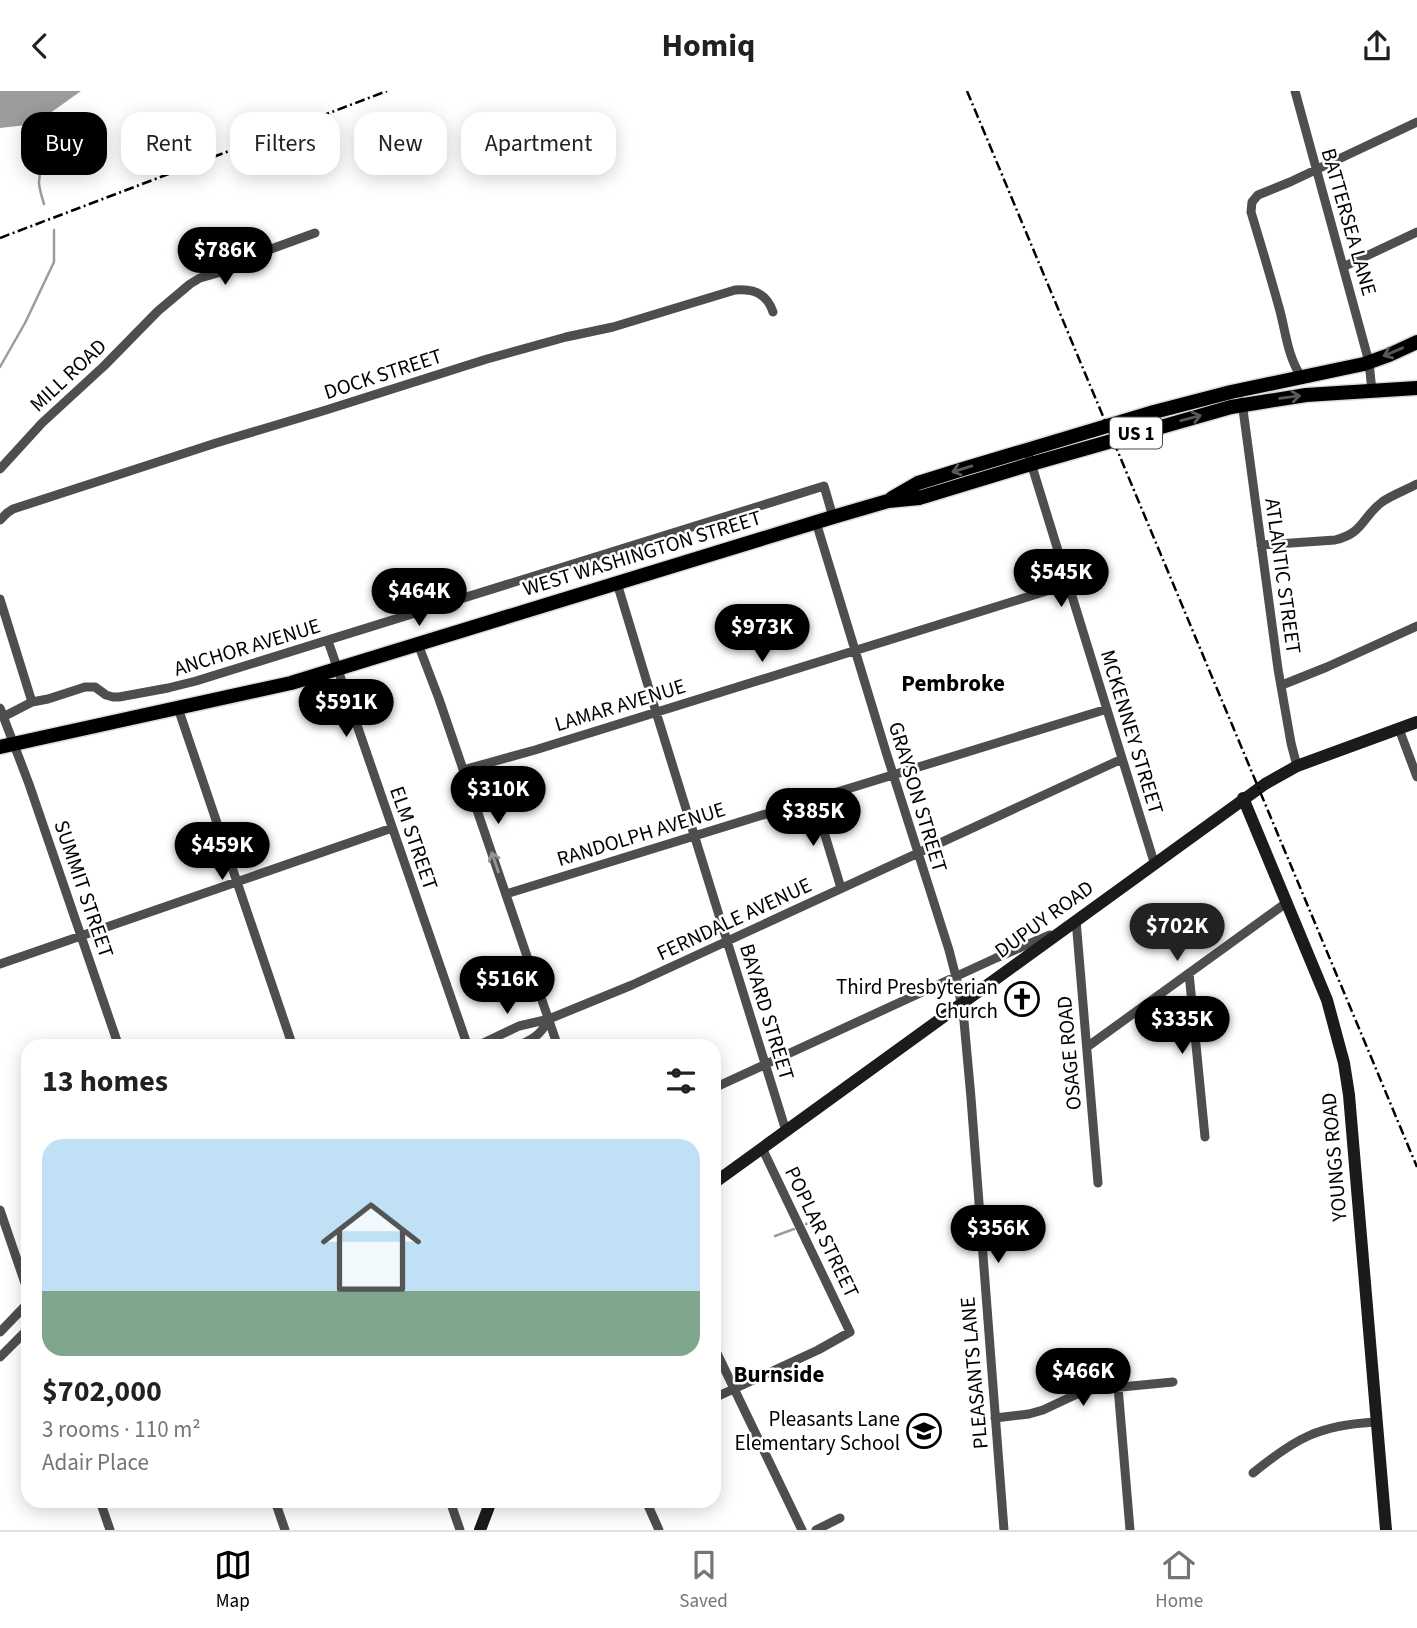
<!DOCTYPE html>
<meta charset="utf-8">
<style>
:root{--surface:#fff;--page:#f6f6f6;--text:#202124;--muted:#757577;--line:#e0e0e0;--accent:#000}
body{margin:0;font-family:"Source Sans 3",sans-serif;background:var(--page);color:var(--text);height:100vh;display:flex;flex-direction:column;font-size:26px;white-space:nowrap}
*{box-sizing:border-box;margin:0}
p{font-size:23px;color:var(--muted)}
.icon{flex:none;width:38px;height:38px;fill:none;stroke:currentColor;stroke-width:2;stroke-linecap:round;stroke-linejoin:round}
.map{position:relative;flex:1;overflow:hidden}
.side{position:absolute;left:21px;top:948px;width:700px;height:469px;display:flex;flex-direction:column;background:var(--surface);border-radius:21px;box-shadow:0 4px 18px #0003}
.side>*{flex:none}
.guide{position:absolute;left:21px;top:21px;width:700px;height:63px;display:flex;gap:14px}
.price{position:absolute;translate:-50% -60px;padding:0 16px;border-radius:24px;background:var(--accent);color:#fff;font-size:23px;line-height:46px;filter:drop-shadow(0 2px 4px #0008)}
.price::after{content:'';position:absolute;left:50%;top:42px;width:21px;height:16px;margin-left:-10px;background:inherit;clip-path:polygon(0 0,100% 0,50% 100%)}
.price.current{background:#222;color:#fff}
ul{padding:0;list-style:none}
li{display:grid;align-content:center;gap:14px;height:371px;padding:0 21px}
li+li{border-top:2px solid var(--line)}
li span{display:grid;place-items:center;height:217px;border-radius:21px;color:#555}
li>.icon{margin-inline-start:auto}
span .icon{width:126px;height:126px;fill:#fffc;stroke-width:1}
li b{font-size:30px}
h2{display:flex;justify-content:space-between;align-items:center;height:84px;padding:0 21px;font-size:30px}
.chip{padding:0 24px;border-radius:21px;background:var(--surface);box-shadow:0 4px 18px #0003;font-size:24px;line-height:63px}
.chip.current{background:var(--accent);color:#fff}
header{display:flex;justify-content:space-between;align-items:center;height:91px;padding:0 21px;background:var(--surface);font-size:32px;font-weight:700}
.menu{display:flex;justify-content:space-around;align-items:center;height:98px;border-top:2px solid var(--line);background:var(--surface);font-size:19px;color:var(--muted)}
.menu a{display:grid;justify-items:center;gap:4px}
.menu .current{color:var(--accent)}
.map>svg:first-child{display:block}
.water{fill:#9c9c9c}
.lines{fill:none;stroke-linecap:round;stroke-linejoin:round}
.stream{stroke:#9c9c9c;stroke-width:2.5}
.primary-casing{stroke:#dbdbdb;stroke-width:17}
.street{stroke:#4e4e4e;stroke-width:9}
.secondary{stroke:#1b1b1b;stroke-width:12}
.primary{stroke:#000;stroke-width:14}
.rail{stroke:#000;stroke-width:2.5;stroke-dasharray:10 3.5 2 3.5;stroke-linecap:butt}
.oneway{stroke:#595959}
.oneway2{stroke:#959595}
.labels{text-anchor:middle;stroke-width:5;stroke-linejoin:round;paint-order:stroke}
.shield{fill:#fff;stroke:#4c4c4c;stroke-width:2}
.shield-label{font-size:19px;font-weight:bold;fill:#000}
.street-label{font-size:21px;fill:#000;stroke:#fff}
.poi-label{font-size:21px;fill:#000;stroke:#fff;text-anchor:end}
.neighbourhood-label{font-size:23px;font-weight:bold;fill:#000;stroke:#fff}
</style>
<header><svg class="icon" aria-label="back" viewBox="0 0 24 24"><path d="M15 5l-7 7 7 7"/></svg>Homiq<svg class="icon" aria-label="share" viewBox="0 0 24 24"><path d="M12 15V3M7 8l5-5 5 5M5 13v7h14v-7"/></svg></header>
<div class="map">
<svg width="1417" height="1439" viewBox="0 0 1417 1439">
<rect width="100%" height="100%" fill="#fff"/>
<!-- water -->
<path class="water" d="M0 0H81L35 33 0 37Z"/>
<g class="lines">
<!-- stream -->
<path class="stream" d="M43 23C51 49 41 66 39 91 39 98 42 106 44 113
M0 276 25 232 54 171V139
M806 1133 811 1131
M775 1145 794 1138"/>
<!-- primary casing -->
<g class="primary-casing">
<path id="primary" d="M892 407 918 392 963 378 1154 321 1231 301 1364 273 1389 264 1417 251
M0 656 291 592 833 426 888 410 919 407 1031 373 1231 316 1306 304 1417 297"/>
</g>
<!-- street -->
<path class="street" d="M1295 0 1369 271 1372 300
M1343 176 1417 141
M1302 287C1288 267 1286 243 1280 220 1271 187 1261 154 1251 121L1252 111 1258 104 1290 91 1417 31
M1242 311 1278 578 1291 652 1297 675
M1027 359 1154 771
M0 378 42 332 104 275 158 220 190 193 200 187 232 178 260 162 315 142
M0 429 7 422 13 418 216 352 326 319 487 268 566 246 613 236 735 199C754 197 767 203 773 221
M816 431 886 661 949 859 958 894 964 930 971 1007 1004 1439
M1261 454 1335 449C1364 442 1362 426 1382 411 1392 404 1406 399 1417 393
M617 492 656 621 786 1040
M0 508 32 611
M328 550 468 956
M418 553 439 608 558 956
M1282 594 1327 576 1417 535
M0 617 29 693 119 956
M178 617 293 956
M3 626 32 611 48 608 85 596H95L106 604 113 606H119L168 597 196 590 824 395 833 426
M1399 638 1417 686
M463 679 535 659 1069 493
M814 708 841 797
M506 803 1107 618
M1076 829 1098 1092
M0 873 392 737
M1189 882 1205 1046
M475 956 519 935 549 928 632 894 1122 668
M516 956C533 948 540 945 549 928
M1087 956 1286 812
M714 997 996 867 1050 844
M0 1119 28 1201
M0 1241 28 1212
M714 1256 802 1439
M0 1266 28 1238
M1118 1296 1130 1439
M714 1307 818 1259 850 1241 762 1057
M995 1327 1029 1323 1043 1319 1075 1304 1090 1299 1173 1291
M1253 1382C1296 1347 1319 1334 1376 1331
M100 1410 110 1439
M275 1410 285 1439
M450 1410 460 1439
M646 1410 659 1439
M816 1439 840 1427"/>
<!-- secondary -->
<path class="secondary" d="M1243 707 1327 909 1344 972 1349 1004 1386 1439
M714 1092 1265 693 1297 675 1417 631
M480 1439 491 1410"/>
<!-- primary -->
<use href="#primary" class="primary"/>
<!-- rail -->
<path class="rail" d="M967 0 1417 1076
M0 147 387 0"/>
</g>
<!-- one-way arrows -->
<defs><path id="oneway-shaft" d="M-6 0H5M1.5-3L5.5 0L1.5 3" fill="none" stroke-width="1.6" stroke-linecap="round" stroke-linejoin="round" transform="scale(1.75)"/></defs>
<g class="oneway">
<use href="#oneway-shaft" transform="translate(1393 261) rotate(157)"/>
<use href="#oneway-shaft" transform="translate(1290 306) rotate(-8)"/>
<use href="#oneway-shaft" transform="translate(1191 327) rotate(-15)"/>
<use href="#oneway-shaft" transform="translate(962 378) rotate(163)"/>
</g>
<use class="oneway2" href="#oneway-shaft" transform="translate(495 771) rotate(-109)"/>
<!-- icons -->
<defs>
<g id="church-ring" transform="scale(1.75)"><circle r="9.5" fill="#fff" stroke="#000" stroke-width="1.5"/><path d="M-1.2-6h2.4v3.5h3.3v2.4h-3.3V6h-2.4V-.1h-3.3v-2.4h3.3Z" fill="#000"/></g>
<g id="school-ring" transform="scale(1.75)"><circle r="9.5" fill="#fff" stroke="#000" stroke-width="1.5"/><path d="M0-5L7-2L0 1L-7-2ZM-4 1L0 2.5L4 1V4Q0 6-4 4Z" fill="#000"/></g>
</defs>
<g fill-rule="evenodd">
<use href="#church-ring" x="1022" y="908"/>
<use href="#school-ring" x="924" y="1340"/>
</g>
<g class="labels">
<!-- shield labels -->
<rect class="shield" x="1110" y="326.5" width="52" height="31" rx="5"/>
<g class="shield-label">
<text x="1136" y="349">US 1</text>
</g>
<!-- street labels -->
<g class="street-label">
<text transform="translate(1349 131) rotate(74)" y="7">BATTERSEA LANE</text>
<text transform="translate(383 283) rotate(-18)" y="7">DOCK STREET</text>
<text transform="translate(68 284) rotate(-43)" y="7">MILL ROAD</text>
<text transform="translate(642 462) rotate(-17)" y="7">WEST WASHINGTON STREET</text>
<text transform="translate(1283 485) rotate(82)" y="7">ATLANTIC STREET</text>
<text transform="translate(247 556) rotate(-17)" y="7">ANCHOR AVENUE</text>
<text transform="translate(620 614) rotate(-17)" y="7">LAMAR AVENUE</text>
<text transform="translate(1132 641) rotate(73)" y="7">MCKENNEY STREET</text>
<text transform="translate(918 706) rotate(73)" y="7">GRAYSON STREET</text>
<text transform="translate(641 743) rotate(-17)" y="7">RANDOLPH AVENUE</text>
<text transform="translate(414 747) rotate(71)" y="7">ELM STREET</text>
<text transform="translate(84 798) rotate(71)" y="7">SUMMIT STREET</text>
<text transform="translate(734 828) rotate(-25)" y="7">FERNDALE AVENUE</text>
<text transform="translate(1044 828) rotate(-36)" y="7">DUPUY ROAD</text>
<text transform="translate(767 921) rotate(73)" y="7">BAYARD STREET</text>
<text transform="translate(1069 962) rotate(-95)" y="7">OSAGE ROAD</text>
<text transform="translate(1334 1066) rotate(-95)" y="7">YOUNGS ROAD</text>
<text transform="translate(822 1141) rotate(64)" y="7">POPLAR STREET</text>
<text transform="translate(974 1282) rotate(-95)" y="7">PLEASANTS LANE</text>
</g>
<!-- poi labels -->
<g class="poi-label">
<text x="998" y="903">Third Presbyterian<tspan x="998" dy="24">Church</tspan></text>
<text x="900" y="1335">Pleasants Lane<tspan x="900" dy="24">Elementary School</tspan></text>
</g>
<!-- neighbourhood labels -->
<g class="neighbourhood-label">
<text x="953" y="600">Pembroke</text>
<text x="779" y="1291">Burnside</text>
</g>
</g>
</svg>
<b class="price" style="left:225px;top:196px">$786K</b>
<b class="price" style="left:1061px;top:518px">$545K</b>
<b class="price" style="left:419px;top:537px">$464K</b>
<b class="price" style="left:762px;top:573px">$973K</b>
<b class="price" style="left:346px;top:648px">$591K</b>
<b class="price" style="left:498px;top:735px">$310K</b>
<b class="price" style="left:813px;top:757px">$385K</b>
<b class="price" style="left:222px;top:791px">$459K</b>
<b class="price current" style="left:1177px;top:872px">$702K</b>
<b class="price" style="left:507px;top:925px">$516K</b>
<b class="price" style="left:1182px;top:965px">$335K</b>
<b class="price" style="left:998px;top:1174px">$356K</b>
<b class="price" style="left:1083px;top:1317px">$466K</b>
<div class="guide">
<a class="chip current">Buy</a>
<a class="chip">Rent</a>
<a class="chip">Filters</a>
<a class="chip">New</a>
<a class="chip">Apartment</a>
</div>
<section class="side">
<h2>13 homes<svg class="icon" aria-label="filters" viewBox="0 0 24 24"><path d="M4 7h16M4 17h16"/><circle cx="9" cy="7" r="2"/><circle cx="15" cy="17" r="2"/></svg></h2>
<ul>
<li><span style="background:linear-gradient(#bfe0f5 70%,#7fa58c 0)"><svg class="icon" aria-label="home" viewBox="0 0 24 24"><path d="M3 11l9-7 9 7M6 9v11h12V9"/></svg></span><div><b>$702,000</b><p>3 rooms · 110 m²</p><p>Adair Place</p></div></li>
</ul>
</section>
</div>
<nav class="menu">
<a class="current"><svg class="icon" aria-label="map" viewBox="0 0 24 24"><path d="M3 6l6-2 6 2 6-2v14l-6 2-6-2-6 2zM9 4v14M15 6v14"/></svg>Map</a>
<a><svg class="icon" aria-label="saved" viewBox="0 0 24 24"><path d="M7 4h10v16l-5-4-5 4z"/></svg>Saved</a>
<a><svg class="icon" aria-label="home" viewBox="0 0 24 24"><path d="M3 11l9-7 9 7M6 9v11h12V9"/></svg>Home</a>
</nav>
